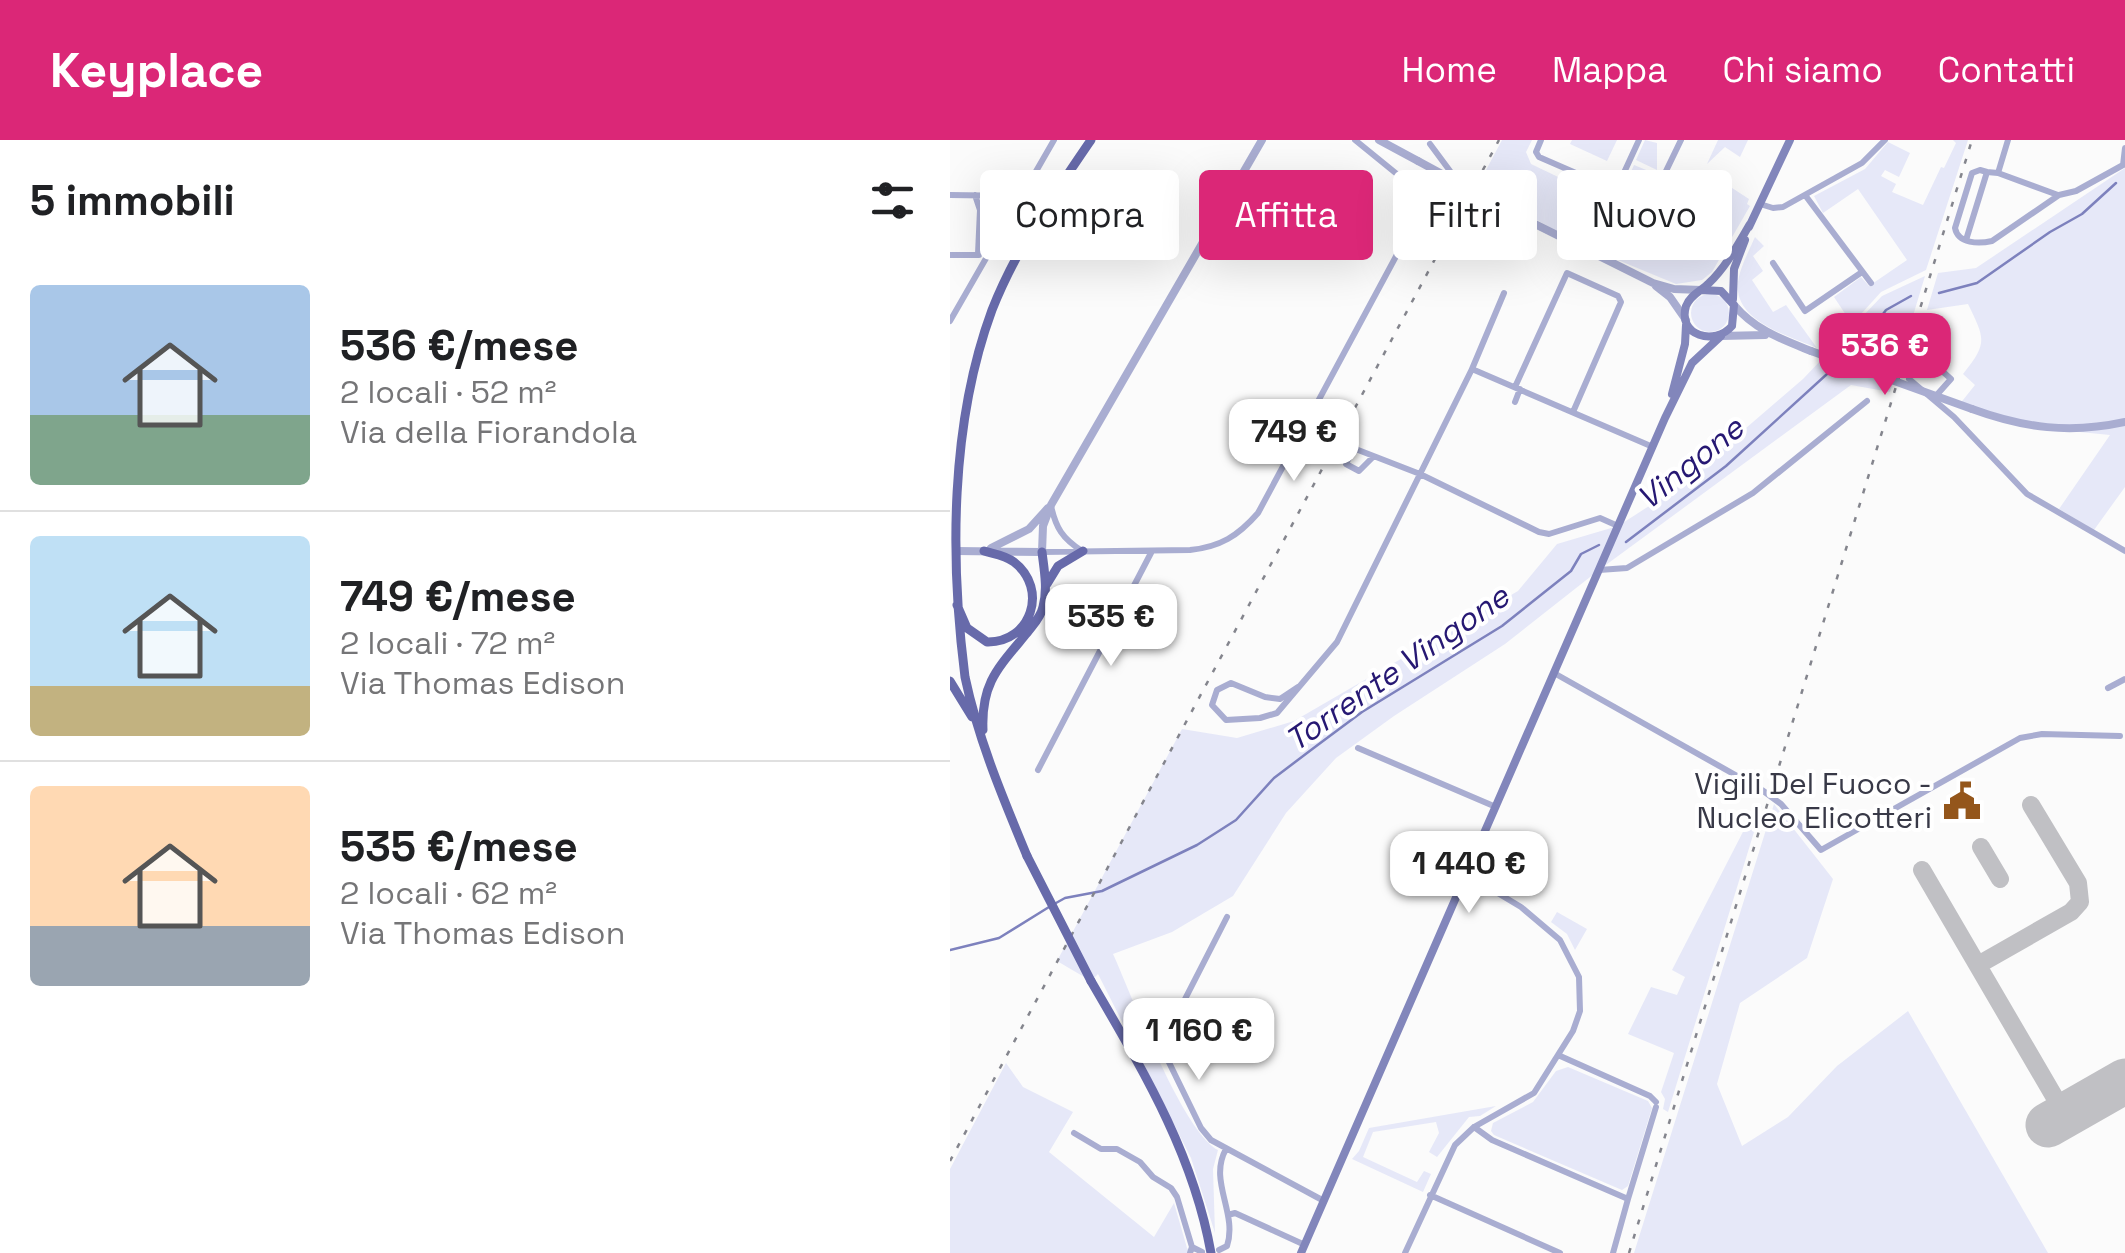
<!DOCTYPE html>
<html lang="it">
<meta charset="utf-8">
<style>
:root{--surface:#fff;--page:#f2f2f2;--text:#202124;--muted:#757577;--line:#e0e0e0;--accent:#db2777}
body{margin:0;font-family:"Space Grotesk",sans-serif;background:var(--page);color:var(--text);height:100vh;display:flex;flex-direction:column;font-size:38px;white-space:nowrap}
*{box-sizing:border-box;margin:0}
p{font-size:32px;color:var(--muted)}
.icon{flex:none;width:55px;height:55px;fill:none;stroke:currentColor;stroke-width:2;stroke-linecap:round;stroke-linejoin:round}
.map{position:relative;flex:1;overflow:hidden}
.side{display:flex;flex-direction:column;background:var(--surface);width:950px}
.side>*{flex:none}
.guide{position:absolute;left:30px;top:30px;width:950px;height:90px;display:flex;gap:20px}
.price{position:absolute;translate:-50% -85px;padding:0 22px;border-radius:20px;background:#fff;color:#222;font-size:32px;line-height:65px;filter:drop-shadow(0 2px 5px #0008)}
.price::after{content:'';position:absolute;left:50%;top:60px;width:30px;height:22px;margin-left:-15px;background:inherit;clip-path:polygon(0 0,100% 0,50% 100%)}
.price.current{background:var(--accent);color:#fff}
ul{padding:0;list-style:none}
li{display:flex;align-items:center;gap:30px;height:250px;padding:0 30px}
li+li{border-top:2px solid var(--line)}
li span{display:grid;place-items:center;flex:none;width:280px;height:200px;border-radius:10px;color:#555}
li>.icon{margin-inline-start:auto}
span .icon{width:120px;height:120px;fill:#fffc;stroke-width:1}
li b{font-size:42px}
h2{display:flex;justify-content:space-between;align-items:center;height:120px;padding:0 30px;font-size:42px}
.tag{padding:0 35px;border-radius:10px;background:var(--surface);box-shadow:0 10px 40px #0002;font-size:35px;line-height:90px}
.tag.current{background:var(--accent);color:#fff}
header{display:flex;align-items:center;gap:60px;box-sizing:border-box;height:140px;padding:0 50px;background:var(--accent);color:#fff}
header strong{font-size:48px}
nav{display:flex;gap:55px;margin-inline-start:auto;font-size:35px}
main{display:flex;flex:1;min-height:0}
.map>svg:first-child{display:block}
.green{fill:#e6e8f8}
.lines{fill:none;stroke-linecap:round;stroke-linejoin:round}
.stream{stroke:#7d81bd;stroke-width:2.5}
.taxiway{stroke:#c0c0c4;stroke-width:18}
.runway{stroke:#c0c0c4;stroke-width:45}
.minor{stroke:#a9add1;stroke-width:6}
.tertiary{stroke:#a9add1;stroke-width:8}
.secondary{stroke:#8286bb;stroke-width:8}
.primary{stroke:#676aaa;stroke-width:9}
.rail{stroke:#84858d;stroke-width:2.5;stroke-dasharray:5 10;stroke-linecap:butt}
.tertiary-bridge{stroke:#a9add1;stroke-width:8}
.primary-bridge{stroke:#676aaa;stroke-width:9}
.labels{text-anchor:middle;stroke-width:8;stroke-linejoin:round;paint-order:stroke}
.poi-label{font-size:30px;fill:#383947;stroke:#fff;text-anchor:end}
.water-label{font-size:32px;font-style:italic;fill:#261873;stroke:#fff}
</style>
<header>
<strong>Keyplace</strong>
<nav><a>Home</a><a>Mappa</a><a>Chi siamo</a><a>Contatti</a></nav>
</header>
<main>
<section class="side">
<h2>5 immobili<svg class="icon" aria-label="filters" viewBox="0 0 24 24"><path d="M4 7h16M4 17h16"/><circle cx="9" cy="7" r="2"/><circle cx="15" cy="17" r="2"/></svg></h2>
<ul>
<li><span style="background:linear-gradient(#a9c7e8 65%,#7fa58c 0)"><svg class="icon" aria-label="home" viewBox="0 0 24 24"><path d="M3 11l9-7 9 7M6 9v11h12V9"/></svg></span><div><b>536 €/mese</b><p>2 locali · 52 m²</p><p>Via della Fiorandola</p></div></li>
<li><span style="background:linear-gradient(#bfe0f5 75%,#c2b280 0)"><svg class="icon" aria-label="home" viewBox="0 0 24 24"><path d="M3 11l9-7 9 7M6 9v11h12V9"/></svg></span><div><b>749 €/mese</b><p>2 locali · 72 m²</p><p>Via Thomas Edison</p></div></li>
<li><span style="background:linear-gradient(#ffd9b3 70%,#9aa5b1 0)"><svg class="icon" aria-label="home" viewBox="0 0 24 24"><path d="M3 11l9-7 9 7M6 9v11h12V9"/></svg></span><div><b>535 €/mese</b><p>2 locali · 62 m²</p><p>Via Thomas Edison</p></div></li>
</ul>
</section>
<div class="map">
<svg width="1175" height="1113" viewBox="0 0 1175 1113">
<rect width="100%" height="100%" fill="#fbfbfb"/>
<!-- green -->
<path class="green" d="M552 0H582L576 12 581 24 627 46 615 73 689 109 705 79 720 86 727 70 733 72 747 40 755 43 759 33 799 59 797 64 800 66 762 132 752 140 726 144 634 106 527 47Z
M622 0H667L657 21 620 4Z
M695 0 707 3V30L686 20Z
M768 0H798L790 17 775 7 757 24Z
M1003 0H1018L976 130 931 152 902 184 884 157 911 137 919 146 957 120 908 49 873 73 864 56 915 29 938 2 960 13 949 37 935 30 931 36 946 44 942 52 973 65 991 27 994 28 1006 3Z
M684 25 706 34 698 54 676 43Z
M1175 28V347L1144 390 1109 369 1160 295 1080 287 1009 265 1025 245 1013 234C1038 203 1035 199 1018 164L977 170 988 133 1026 128Z
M805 97 814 106 803 116 813 131 802 140 823 172 836 165 867 208C840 196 783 182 788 142 790 127 799 111 805 97Z
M975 136 940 252 901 245 649 430 555 504 444 576 386 618 336 673 283 756 222 792 163 814C182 856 232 991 268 1010L263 1029 265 1093 241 1018 148 834 141 841 107 821 232 589 287 598 344 581 568 451 607 404 668 386 724 350 853 239 932 156Z
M741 173a19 19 0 1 1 38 0a19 19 0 1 1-38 0Z
M806 663 812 666 718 972 713 969 715 959 711 952 724 913 678 894 701 847 727 855 735 837 722 830 797 684 801 685Z
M824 664 883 739 857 818 790 863 767 944 792 1006 838 977 887 926 958 871 1098 1113H684Z
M607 772 637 789 625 810 617 794 601 782Z
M56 923 73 947 123 972 99 1012 204 1097 224 1063 237 1108 242 1113H0V1029Z
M618 927 698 961 702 968 678 1046 672 1050 544 995 541 991 543 983 583 962 606 931Z
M546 966 530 976 519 977 487 1017 479 1012 489 993 486 982 423 992 413 1017 467 1042 474 1031 481 1034 473 1052 402 1019 409 1011 419 988Z"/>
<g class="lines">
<!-- stream -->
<path class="stream" d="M989 153 1027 143 1100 92 1132 74 1166 43
M894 220 906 211 936 170 961 156
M676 402 776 326 888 224
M106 763 115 758 152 751 247 705 286 680 324 638 365 607 412 572 552 486 621 431 631 414 649 405
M0 810 49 798 99 767"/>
<!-- taxiway -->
<path class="taxiway" d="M1031 707 1050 739
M972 730 1115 975
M1028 825 1121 772 1130 762 1128 743 1081 665"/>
<!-- runway -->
<path class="runway" d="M1098 985 1175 941"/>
<!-- minor -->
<path class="minor" d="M405 0 469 52
M591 0 586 12 589 17 695 63 702 60 731 0
M480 4 500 31 495 44 486 52
M1173 25 1175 8
M1037 32 1048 33 1058 0
M1048 33 1108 55
M468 52a9 9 0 1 1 18 0a9 9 0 1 1-18 0Z
M666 50 689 0
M0 55 70 56
M25 55 30 70 28 114
M855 55 921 143
M699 63 705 70 721 78
M810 64 823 68 833 67 912 23 935 0
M1016 100 1037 32 1030 30 1022 33 1005 88C1008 104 1029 104 1042 101L1109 55 1126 51 1173 25
M0 115H29
M823 123 855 171 912 132
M0 181 104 0
M980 220 1001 239 984 258
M522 229 554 153
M959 239 1004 277 1077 354 1175 411
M565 247 617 133 668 156 671 162 623 272
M565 262 570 249
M422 318 409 331 396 324 403 308 470 334 589 392 599 394 650 378 668 386
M101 366C106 388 112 398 132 411
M92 412 240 410C270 407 288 396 308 373L465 81 472 59
M649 430 677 428 803 353 917 261
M604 533 812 650 831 664 871 710 1070 598 1092 594 1170 596
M348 547 330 559 315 557 281 543 267 550 262 565 276 580 310 578 327 573 387 502 522 229 703 307
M1158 548 1175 539
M408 608 546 667
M88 630 202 411
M277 777 211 906 251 988 261 1000 374 1061
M608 915 700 956 706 962
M524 987 542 1000 678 1059 663 1113
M124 993 151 1009H167L190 1022 203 1037 221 1048 227 1057 242 1107
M480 1055 610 1113
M678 1059 706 967
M278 1075 285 1073 355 1105
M269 1110 277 1106C288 1073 258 1041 276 1009
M240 1113 242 1107 252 1112
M455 1113 505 1005 524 987 584 953 623 891 630 871 629 837 610 800 571 767 516 734"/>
<!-- tertiary -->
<path class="tertiary" d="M429 0 468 21
M573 78 703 143 724 149 751 150
M706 146 720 157 736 180
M784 165C805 190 831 199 861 211
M771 196 815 195
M1022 269C1074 288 1120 294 1175 282
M41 408 79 389 98 368
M7 411 92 412 93 386 101 365 312 0"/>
<!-- secondary -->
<path class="secondary" d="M799 87 840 0
M751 150 771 151 784 165 782 186C765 206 727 196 736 166 740 155 751 151 759 143 776 127 788 104 800 84
M783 159 784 129 795 100
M722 254 735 204 736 185
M351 1113 715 278 742 223 771 196"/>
<!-- primary -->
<path class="primary" d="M97 444 108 426 133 411
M7 465 17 488 37 502C81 503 99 449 64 422 55 415 44 414 34 411
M0 541 22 577
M33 590C31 543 48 528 77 493 83 485 91 477 93 467 98 449 94 429 92 412
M77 716C53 658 28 599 15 537 0 419 0 284 42 170 66 109 104 54 141 0
M141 841C192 929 243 1012 261 1113"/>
<!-- rail -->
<path class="rail" d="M0 1021 549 0
M679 1113 1022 0"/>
<!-- tertiary-bridge -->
<path class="tertiary-bridge" d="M468 21 573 78
M861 211 1022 269"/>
<!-- primary-bridge -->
<path class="primary-bridge" d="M77 716 141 841"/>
</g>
<!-- icons -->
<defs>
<g id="civic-bare" transform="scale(3)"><path d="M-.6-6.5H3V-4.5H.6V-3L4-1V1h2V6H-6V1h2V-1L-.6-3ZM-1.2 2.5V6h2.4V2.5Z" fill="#94561b" stroke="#fff" stroke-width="2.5" paint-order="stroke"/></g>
</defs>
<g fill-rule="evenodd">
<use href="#civic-bare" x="1012" y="661"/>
</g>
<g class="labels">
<!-- poi labels -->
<g class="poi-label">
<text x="982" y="654">Vigili Del Fuoco -<tspan x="982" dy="34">Nucleo Elicotteri</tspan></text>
</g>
<!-- water labels -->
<g class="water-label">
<text transform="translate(740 323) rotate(-39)" y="11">Vingone</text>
<text transform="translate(447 528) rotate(-35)" y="11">Torrente Vingone</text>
</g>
</g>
</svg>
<b class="price current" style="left:935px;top:258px">536 €</b>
<b class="price" style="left:344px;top:344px">749 €</b>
<b class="price" style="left:161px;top:529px">535 €</b>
<b class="price" style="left:519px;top:776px">1 440 €</b>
<b class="price" style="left:249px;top:943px">1 160 €</b>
<div class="guide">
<a class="tag">Compra</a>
<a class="tag current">Affitta</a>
<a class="tag">Filtri</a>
<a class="tag">Nuovo</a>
</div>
</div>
</main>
